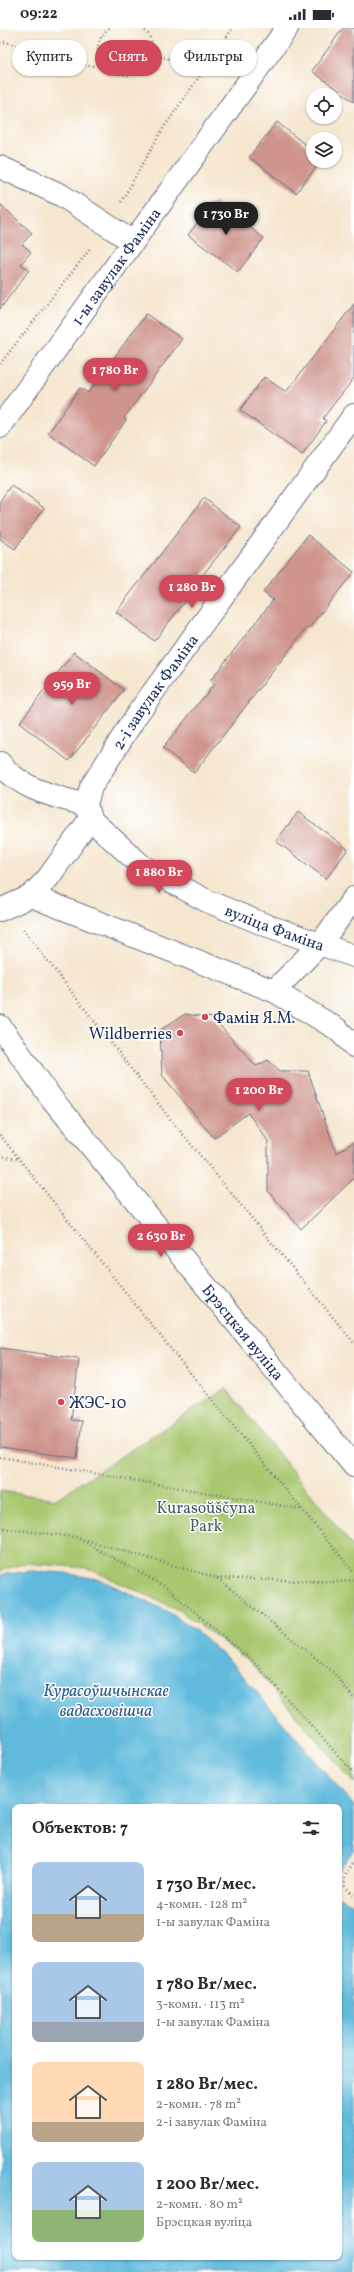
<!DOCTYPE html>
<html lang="ru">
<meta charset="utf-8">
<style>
:root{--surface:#fff;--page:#f7f7f7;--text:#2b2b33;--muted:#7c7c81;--accent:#d1495b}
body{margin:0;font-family:Vollkorn,serif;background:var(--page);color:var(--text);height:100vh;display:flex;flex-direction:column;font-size:15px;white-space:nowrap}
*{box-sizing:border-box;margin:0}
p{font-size:13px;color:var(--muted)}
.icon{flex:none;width:22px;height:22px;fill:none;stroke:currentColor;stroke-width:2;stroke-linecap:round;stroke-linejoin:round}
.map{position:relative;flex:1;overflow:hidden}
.drawer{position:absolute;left:12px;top:1776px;width:330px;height:456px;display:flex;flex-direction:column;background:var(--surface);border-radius:8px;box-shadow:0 1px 3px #0004}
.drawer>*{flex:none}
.hud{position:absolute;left:12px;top:12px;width:330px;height:36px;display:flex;gap:8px}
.fabs{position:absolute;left:306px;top:60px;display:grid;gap:8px}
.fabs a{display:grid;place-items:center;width:36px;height:36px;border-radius:50%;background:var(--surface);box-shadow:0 1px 3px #0004;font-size:20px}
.price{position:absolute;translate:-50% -34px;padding:0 9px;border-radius:14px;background:var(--accent);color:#fff;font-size:13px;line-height:26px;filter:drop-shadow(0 1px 2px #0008)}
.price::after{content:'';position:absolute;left:50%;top:24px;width:12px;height:9px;margin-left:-6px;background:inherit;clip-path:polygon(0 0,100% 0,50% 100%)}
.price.on{background:#222;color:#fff}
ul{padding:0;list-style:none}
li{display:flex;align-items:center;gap:12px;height:100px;padding:0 20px}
li span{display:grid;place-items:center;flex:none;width:112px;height:80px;border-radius:8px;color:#555}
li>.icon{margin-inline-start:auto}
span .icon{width:48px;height:48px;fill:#fffc;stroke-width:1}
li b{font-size:17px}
h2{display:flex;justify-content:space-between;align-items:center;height:48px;padding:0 20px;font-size:17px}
.pill{padding:0 14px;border-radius:18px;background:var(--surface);box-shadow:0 1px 3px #0004;font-size:14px;line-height:36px}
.pill.on{background:var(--accent);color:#fff}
.status{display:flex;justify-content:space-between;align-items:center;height:28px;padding:0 20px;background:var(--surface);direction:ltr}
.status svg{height:11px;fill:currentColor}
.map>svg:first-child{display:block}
.green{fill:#a9c76e;stroke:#627b66}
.water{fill:#5ebadc;stroke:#3c749d}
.building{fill:#cf958d}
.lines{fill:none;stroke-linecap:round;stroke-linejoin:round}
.minor-casing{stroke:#676f85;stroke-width:24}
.path{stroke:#676f85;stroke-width:2.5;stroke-dasharray:1 3;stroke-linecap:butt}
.minor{stroke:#fff;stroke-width:22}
.poi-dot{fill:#d1495b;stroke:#fff;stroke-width:1.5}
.labels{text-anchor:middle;stroke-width:3;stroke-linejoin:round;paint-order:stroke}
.street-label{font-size:16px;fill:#1b2f5e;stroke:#fff}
.poi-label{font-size:16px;fill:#1b2f5e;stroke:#fff;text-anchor:start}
.park-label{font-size:16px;fill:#465d63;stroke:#fff}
.water-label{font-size:17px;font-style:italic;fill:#32608a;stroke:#fff}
</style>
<div class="status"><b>09:22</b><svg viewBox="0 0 49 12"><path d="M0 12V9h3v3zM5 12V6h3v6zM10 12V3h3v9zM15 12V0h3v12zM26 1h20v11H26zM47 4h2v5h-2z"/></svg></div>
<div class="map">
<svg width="354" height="2244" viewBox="0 0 354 2244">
<rect width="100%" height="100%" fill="#fff"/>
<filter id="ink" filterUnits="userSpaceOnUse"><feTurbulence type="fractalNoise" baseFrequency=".025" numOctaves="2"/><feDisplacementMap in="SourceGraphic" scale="8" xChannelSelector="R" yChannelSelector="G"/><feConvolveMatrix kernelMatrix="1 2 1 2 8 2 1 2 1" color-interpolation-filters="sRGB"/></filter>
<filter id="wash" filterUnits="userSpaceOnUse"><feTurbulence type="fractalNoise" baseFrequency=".012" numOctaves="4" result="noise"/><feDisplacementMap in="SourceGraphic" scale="16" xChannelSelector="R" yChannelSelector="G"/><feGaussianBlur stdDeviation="0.9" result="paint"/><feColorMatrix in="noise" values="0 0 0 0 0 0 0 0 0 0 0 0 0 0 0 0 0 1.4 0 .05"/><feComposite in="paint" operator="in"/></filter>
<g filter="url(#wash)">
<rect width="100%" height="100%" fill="#f5e6ce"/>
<!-- green -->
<path class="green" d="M226 1360 354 1520V1755L249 1633 179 1582 87 1540 26 1535 0 1543V1463L56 1471Z"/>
<!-- water -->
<path class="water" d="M32 1543 65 1545 101 1552 167 1583 199 1605 231 1634 354 1778V1821L339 1843V1779H15V2229H339V1869L354 1876V2244H0V1547Z"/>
<g id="blocks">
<!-- building -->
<path class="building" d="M343 0H354V74L312 43Z
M277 94 313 123V133H321L296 165 249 129Z
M214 173 264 210 238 244 188 207Z
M0 176 32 205 22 216 31 224 21 236 29 242 0 281Z
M354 276V350L323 390 326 393 302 427 240 382 264 349 286 364Z
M146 286 182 311 124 390 126 392 94 438 48 405 80 360 88 365Z
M11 457 44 480 15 521 0 511V473Z
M204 470 241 499 189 564 191 566 154 613 116 584Z
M308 507 354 544 309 600 307 599 194 745 163 720 214 656 210 653 273 572 263 564Z
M74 624 124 662 69 733 19 695Z
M298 784 348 821 326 851 276 813Z
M185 986 213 990 256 1038 268 1032 280 1043H308L336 1125 354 1114V1150L301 1201 268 1163V1113L248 1085 214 1110 162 1047 160 1002Z
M0 1320 79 1331 71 1392 82 1393 77 1430 0 1419Z"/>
</g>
</g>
<g filter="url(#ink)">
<use href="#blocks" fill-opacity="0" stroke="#676f85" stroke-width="1"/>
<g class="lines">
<!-- minor casing -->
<g class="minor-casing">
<g id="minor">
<path d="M0 139 61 167 133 214"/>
<path id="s1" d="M0 399 287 0"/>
<path d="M0 735C21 762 54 768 86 777"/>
<path id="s2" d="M90 791 86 777 91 759 138 685 354 387"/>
<path d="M31 868 274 963 337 1001 354 1018"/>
<path id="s3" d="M0 882 31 868 48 850 90 791 142 838 207 873 263 896 354 928"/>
<path d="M274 963 320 916 354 870"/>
<path id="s4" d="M0 998 52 1071 354 1438"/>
</g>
</g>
<!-- path -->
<path class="path" d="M109 0C69 38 148 71 152 24 153 15 150 6 142 0
M0 15 5 14 88 38 104 37
M152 27 179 33 200 48
M121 174 162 102 233 0
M0 336 91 220
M23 901 167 1087 354 1315
M0 1107 174 1325 354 1545
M0 1128 19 1131
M0 1429 301 1481
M0 1500 75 1509 217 1550 334 1645 354 1671
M79 1511 164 1558 254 1634 354 1745
M217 1550 338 1554 354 1552
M354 1832C348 1841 343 1848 345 1859L354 1867"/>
<!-- minor -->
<use href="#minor" class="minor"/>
</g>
</g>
<!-- markers -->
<g class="poi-dot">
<circle cx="205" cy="989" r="4"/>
<circle cx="180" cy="1005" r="4"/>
<circle cx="61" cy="1374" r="4"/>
</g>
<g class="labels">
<!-- street labels -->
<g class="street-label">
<text dy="6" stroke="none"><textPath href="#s1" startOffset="198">1-ы завулак Фаміна</textPath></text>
<text dy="6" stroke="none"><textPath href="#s2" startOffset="148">2-і завулак Фаміна</textPath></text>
<text dy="6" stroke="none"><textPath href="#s3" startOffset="348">вуліца Фаміна</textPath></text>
<text dy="6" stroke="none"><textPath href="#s4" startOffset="391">Брэсцкая вуліца</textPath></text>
</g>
<!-- poi labels -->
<g class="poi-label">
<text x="213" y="995">Фамін Я.М.</text>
<text x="172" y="1011" text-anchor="end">Wildberries</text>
<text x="69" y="1380">ЖЭС-10</text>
</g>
<!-- park labels -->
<g class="park-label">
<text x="206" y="1485">Kurasoŭščyna<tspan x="206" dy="18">Park</tspan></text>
</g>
<!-- water labels -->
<g class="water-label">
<text x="106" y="1668">Курасоўшчынскае<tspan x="106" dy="20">вадасховішча</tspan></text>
</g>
</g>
</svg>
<div class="fabs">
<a><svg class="icon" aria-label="locate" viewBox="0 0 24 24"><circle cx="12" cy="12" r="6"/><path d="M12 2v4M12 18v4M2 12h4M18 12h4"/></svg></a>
<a><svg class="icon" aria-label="layers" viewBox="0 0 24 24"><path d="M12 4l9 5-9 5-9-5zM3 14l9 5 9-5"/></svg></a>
</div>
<b class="price on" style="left:226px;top:208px">1 730 Br</b>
<b class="price" style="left:115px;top:364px">1 780 Br</b>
<b class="price" style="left:192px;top:581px">1 280 Br</b>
<b class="price" style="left:72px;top:678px">959 Br</b>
<b class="price" style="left:159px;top:866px">1 880 Br</b>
<b class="price" style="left:259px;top:1084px">1 200 Br</b>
<b class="price" style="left:161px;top:1230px">2 630 Br</b>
<div class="hud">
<a class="pill">Купить</a>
<a class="pill on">Снять</a>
<a class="pill">Фильтры</a>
</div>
<section class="drawer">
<h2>Объектов: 7<svg class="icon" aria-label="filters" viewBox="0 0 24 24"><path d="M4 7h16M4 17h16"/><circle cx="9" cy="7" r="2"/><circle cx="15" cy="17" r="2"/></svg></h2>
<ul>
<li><span style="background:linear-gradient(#a9c7e8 65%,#b9a48a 0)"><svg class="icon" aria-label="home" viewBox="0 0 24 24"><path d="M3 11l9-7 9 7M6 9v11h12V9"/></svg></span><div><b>1 730 Br/мес.</b><p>4-комн. · 128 m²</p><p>1-ы завулак Фаміна</p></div></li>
<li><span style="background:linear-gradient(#a9c7e8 75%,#9aa5b1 0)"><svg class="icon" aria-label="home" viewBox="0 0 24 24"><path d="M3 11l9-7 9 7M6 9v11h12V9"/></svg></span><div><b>1 780 Br/мес.</b><p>3-комн. · 113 m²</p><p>1-ы завулак Фаміна</p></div></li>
<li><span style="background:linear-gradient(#ffd9b3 75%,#b9a48a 0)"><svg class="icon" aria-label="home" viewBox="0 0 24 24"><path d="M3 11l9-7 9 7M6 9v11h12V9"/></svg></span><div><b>1 280 Br/мес.</b><p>2-комн. · 78 m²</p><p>2-і завулак Фаміна</p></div></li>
<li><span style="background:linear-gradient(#a9c7e8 60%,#8fb573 0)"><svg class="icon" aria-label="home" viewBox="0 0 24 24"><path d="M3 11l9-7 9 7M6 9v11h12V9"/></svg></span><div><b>1 200 Br/мес.</b><p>2-комн. · 80 m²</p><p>Брэсцкая вуліца</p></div></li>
</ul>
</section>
</div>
